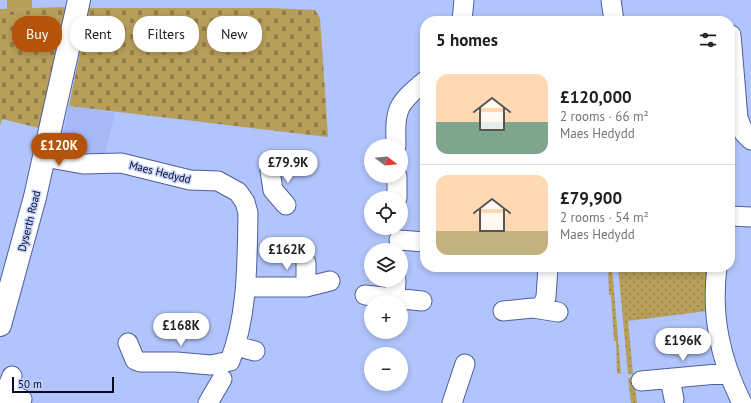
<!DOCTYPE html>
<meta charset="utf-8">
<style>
:root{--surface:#fff;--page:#f6f6f6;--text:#202124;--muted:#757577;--line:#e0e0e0;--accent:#b45309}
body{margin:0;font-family:"PT Sans",sans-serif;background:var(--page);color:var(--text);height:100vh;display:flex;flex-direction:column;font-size:15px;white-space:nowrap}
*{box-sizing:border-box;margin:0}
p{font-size:13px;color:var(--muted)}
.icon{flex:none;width:22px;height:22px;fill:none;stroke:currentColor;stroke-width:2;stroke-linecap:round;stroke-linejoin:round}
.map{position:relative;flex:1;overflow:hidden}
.panel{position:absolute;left:420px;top:16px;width:315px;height:256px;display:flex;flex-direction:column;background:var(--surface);border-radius:16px;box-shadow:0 2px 6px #0003}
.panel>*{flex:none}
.guide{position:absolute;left:12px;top:16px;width:348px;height:36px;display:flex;gap:8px}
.needle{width:26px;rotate:106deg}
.tools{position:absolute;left:364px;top:139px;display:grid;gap:8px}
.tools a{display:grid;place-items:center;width:44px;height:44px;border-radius:50%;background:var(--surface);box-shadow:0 2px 6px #0003;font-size:20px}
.scale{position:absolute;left:12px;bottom:10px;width:102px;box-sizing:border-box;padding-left:4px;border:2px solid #060a23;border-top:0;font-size:11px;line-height:14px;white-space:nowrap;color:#060a23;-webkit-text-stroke:3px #c3d1fc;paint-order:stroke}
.price{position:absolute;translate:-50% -34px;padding:0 9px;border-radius:14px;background:#fff;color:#222;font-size:13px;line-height:26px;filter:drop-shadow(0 1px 2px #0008)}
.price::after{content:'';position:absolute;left:50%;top:24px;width:12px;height:9px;margin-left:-6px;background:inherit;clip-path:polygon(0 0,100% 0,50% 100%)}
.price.on{background:var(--accent);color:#fff}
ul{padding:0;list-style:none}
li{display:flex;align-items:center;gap:12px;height:100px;padding:0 16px}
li+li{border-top:1px solid var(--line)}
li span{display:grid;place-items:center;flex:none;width:112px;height:80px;border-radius:12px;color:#555}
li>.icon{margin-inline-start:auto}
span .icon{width:48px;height:48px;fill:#fffc;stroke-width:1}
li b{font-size:17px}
h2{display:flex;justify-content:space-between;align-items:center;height:48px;padding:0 16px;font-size:17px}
.chip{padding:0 14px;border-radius:16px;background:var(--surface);box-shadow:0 2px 6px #0003;font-size:14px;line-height:36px}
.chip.on{background:var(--accent);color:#fff}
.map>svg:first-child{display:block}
.built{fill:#a6b8f6}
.grass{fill:url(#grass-dots)}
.forest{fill:url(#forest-firs)}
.cemetery{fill:url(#cemetery-stones)}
.garden{fill:#b79e59}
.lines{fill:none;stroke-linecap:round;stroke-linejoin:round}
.minor-casing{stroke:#4d5e9c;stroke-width:21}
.major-casing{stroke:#4d5e9c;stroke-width:24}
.minor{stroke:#fff;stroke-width:19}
.major{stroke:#fff;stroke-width:22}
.labels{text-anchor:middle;stroke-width:3;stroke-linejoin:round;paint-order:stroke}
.street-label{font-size:11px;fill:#060a23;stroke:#c3d1fc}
</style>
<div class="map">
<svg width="751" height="403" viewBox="0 0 751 403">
<defs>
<pattern id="grass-dots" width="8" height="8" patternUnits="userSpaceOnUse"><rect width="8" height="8" fill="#b79e59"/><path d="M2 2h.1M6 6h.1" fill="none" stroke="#937f49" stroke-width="1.8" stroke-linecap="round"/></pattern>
<pattern id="forest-firs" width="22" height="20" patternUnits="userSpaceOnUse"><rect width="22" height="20" fill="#b79e59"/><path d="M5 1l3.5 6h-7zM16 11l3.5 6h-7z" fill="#937f49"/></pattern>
<pattern id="cemetery-stones" width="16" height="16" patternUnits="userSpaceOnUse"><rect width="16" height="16" fill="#b79e59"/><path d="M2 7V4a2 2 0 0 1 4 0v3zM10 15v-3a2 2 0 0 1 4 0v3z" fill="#937f49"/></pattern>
</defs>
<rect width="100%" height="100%" fill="#b1c4fc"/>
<!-- built -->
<path class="built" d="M69 106 115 113 104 158 76 154 70 152 62 143Z"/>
<!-- grass -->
<path class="grass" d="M608 267H612L621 374 617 373 616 341H614L611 295H609Z
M618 267H710L707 311 628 321 633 374H628Z
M628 378H634L637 403H631Z"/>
<!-- forest -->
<path class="forest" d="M32 8 31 10 0 13V9Z"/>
<!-- cemetery -->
<path class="cemetery" d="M68 7 39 128 2 119 0 126V13L30 10 32 8Z
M89 8H271L315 10 320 18 328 137 69 106Z"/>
<!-- garden -->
<path class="garden" d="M7 0H32V8L7 9Z"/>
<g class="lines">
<!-- minor casing -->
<g class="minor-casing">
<path id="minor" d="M611 0 614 21
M462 21 464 0
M731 35 738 118 744 133 751 140
M396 146C395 109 396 105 425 81
M44 157 83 164 121 163 190 180 218 181 238 192 245 202 248 213C247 263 248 314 230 361L211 365 176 362H140L135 360 128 343
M270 171 273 190 286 205
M397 176V198
M730 216 751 217
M399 240 425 242
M306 263V287
M717 267C711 316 720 359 742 403
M246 287H306L330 281
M365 295 422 301
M395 298 396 280
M541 309 546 297 548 267
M503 311 533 308 558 312
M236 346 255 351
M670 379 674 399
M641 381 728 373
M5 392 22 399
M1 403 12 376
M208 403 222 379
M452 403 465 364"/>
</g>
<!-- major casing -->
<g class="major-casing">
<path id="major" d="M0 325 35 197 79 0"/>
</g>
<!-- minor -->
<use href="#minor" class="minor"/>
<!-- major -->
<use href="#major" class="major"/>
</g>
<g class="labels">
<!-- street labels -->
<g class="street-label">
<text transform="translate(160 172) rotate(14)" y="4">Maes Hedydd</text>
<text transform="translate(29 221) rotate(-76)" y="4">Dyserth Road</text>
</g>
</g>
</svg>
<div class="tools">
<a><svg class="needle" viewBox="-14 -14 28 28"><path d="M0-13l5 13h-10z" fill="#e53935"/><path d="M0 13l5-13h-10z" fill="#757577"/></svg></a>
<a><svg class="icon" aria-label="locate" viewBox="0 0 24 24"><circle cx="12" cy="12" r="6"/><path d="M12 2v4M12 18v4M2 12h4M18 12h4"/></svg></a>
<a><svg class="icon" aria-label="layers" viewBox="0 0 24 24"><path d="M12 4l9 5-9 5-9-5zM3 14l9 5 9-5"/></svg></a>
<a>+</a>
<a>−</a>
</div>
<div class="scale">50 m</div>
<b class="price on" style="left:59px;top:167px">£120K</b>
<b class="price" style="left:288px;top:184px">£79.9K</b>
<b class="price" style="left:287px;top:271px">£162K</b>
<b class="price" style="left:181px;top:347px">£168K</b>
<b class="price" style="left:683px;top:362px">£196K</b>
<div class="guide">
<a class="chip on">Buy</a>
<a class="chip">Rent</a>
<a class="chip">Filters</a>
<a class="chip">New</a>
</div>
<section class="panel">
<h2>5 homes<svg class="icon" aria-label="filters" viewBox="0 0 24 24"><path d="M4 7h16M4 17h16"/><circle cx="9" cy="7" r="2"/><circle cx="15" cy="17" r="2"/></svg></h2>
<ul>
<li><span style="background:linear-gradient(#ffd9b3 60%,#7fa58c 0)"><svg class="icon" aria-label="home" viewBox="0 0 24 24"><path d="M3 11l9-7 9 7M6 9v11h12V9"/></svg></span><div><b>£120,000</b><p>2 rooms · 66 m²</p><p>Maes Hedydd</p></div></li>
<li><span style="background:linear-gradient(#ffd9b3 70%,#c2b280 0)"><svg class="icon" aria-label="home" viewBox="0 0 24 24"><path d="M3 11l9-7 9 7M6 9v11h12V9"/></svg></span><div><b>£79,900</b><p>2 rooms · 54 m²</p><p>Maes Hedydd</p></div></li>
</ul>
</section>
</div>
